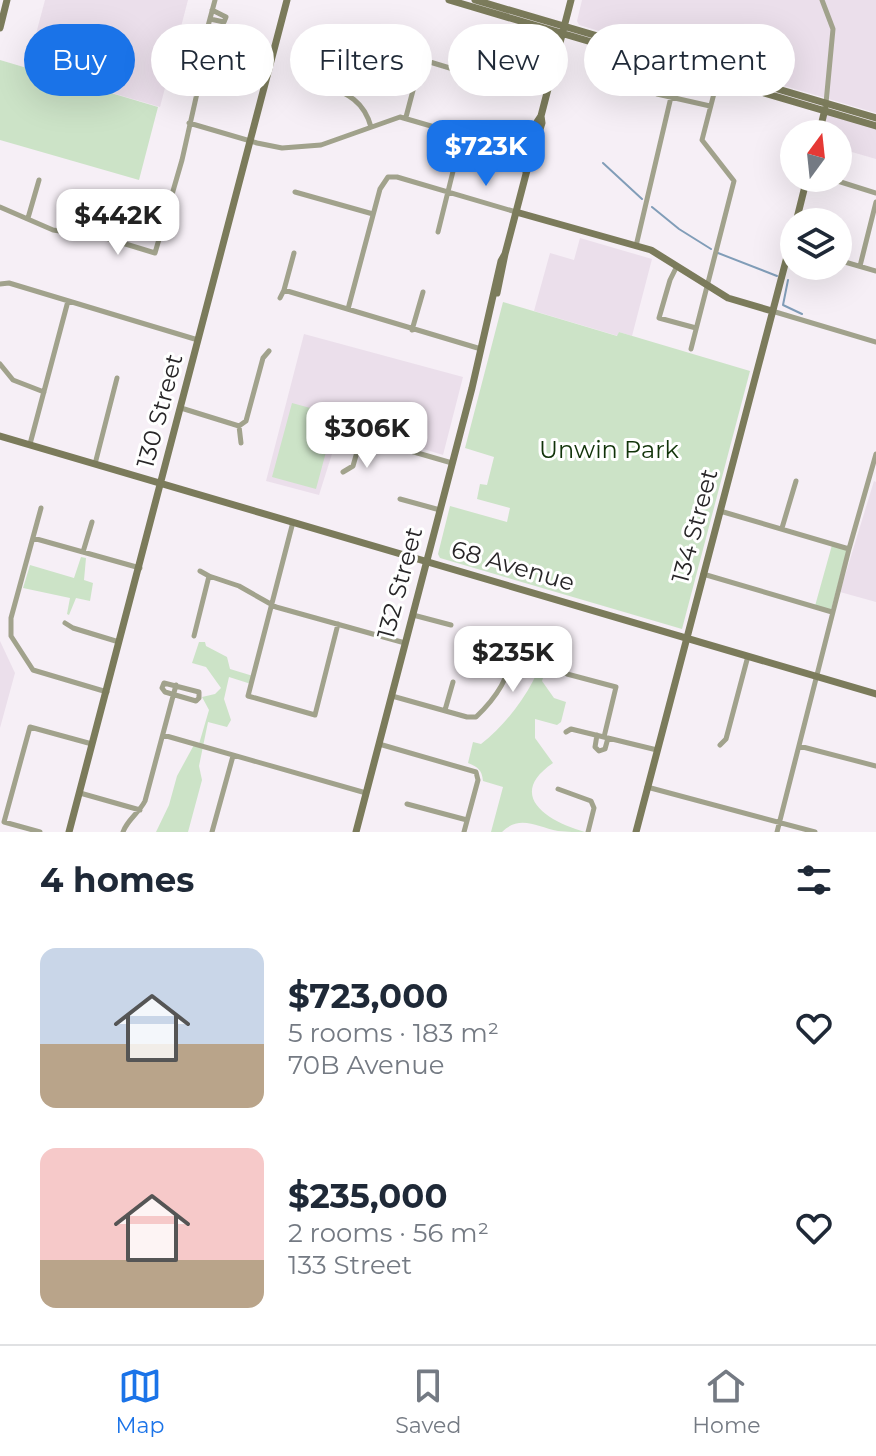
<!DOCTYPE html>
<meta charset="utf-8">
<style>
:root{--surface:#fff;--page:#f2f2f3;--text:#1f2937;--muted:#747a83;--line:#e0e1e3;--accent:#1a73e8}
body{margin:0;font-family:Montserrat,sans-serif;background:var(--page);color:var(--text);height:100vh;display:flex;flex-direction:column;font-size:30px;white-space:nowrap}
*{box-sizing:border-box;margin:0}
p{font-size:26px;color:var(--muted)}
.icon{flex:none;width:44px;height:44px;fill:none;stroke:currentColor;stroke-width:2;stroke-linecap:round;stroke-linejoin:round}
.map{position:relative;height:832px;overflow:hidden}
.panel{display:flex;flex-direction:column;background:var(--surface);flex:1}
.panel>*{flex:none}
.hud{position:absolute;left:24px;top:24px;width:828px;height:72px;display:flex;gap:16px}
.needle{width:52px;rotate:15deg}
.buttons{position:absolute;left:780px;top:120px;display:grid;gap:16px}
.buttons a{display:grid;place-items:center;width:72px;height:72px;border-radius:50%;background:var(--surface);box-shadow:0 8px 32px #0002;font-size:40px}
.price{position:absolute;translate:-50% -68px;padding:0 18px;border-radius:16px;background:#fff;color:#222;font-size:26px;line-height:52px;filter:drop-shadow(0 2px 4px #0008)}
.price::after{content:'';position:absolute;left:50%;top:48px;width:24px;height:18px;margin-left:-12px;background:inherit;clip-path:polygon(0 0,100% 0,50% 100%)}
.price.selected{background:var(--accent);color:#fff}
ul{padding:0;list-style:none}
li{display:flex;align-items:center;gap:24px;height:200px;padding:0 40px}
li span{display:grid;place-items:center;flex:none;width:224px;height:160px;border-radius:16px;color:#555}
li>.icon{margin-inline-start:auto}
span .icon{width:96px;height:96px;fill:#fffc;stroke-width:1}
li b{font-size:34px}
h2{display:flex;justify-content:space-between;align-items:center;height:96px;padding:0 40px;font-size:34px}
.tag{padding:0 28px;border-radius:36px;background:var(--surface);box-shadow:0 8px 32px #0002;font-size:28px;line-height:72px}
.tag.selected{background:var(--accent);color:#fff}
.menu{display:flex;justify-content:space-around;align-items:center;height:112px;border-top:2px solid var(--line);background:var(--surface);font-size:22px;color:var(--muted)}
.menu a{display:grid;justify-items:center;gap:4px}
.menu .selected{color:var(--accent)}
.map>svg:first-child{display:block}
.built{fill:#ebdfeb}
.green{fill:#cce3c7}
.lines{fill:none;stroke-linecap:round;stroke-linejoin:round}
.stream{stroke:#819db8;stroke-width:2}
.street{stroke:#a1a28c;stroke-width:5}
.secondary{stroke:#7b7b5b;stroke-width:7}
.labels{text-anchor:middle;stroke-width:6;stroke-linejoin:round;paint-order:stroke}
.street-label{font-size:24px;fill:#272527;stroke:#fff}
.park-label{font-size:24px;fill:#113309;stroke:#fff}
</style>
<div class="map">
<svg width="876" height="832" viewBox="0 0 876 832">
<rect width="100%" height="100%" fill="#f6eff6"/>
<!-- built -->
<path class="built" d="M45 0H188L160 107 27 68Z
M582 0H876V113L579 25 577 21Z
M825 112 876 127V159L838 148V134H821Z
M580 238 652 259 632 336 619 332 618 336 534 311 550 253 574 260Z
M304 334 463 377 443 455 372 433H365L356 440 338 435 319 495 266 481Z
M874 481 876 482V602L840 592Z
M0 641 15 673 0 728Z"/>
<!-- green -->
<path class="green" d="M0 60 158 107 139 180 0 140Z
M503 302 617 336 619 332 750 371 682 629 440 558 438 554 450 506 507 522 510 508 477 499 480 484 487 485 494 457 465 448Z
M292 403 336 415 316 489 272 477Z
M832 545 847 550 831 610 815 606Z
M81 557 86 558 84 580 93 583 90 601 76 598 69 615 67 614 70 598 23 588 30 565 74 578Z
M545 638 555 641 542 681 554 698 566 702 561 722 557 725 535 719V738L553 763C505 796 549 822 585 832 577 832 567 832 558 831 537 827 520 814 502 832H491L503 787 483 781C482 770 478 767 468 763L473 742 481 744C502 728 521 704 533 681 540 669 542 652 545 638Z
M199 642H205L206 646 227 657 230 669 253 676 251 684 229 677 224 699 231 720 227 727 208 722 199 766 202 780 188 832H156L169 805 177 776 195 743 199 744 209 710 202 697 215 694 221 688 206 667 192 663Z"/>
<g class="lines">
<!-- stream -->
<path class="stream" d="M603 163 642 199
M652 207 679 229 711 249
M718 253 777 276
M788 280 783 305 802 314"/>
<!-- street -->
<path class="street" d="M822 0 833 29 826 103
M210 19 224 22 226 17 212 10
M338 30 354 39 486 79
M324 84C348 94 364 101 371 127
M196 94 183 91 181 84 186 81 199 84
M657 94 710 106
M406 117 421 60
M189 123 257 143 282 148 321 145 400 117 462 135 438 232
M828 178 876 193
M295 192 373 214
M0 207 53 230 106 238 155 253 182 160 204 62V41L215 0
M28 218 39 180
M86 235 99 198
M636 246 671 97
M838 260 876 271
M677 266 670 280 659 318 696 328
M860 266 876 202
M0 284 9 283 198 340
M284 290 294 253
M280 298 284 290 481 349
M348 309 380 189 388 177H397L516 212
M772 311 876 342
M412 330 423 292
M691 349 734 181 702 140 718 78
M0 364 13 380 44 392
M181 408 239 426
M241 443 239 426 246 421 263 358 269 351
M30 444 68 301
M95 464 117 378
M343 472 353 466 359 445 369 439 452 463
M400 499 440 510
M41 508 11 618V636L33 670 107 692
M720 511 849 549
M293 522 248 696 315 715 338 624
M782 528 796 481
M33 538 140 568
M83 552 92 522
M200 571 209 576
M703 574 832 612
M413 615 451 625
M65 623 73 628 119 642
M194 636 209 576 239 586 276 607 405 643
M567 674 616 687 604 737
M164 683 199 692V698L196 701 165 692 162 688Z
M392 696 467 717H476C494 700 514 674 510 648
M445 710 453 682
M566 732 571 729 657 750
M163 735 366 793
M597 735 595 747 599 751 605 749 608 738
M379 744 476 772 478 780 464 832
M720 745 726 739 748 656
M799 746 876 766
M647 787 815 832
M558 789 591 801 594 808 588 832
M80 793 140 810
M407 804 467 820
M40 832 4 822 30 727 92 744
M123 832C127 820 139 813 145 801L176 685
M212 832 233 756
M777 832 849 549 876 454"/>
<!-- secondary -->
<path class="secondary" d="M449 0 876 126
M475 0 876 118
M0 28 7 0
M819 134 825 109
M526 172 537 122 541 116 571 0
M516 212 651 250 728 298 772 311
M796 222 807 178
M497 293 505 254
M0 436 876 694
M69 832 287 0
M356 832 472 388 501 261 505 254 526 174 542 123 541 116
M636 832 794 230"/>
</g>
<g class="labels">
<!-- street labels -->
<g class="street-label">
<text transform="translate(160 411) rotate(-75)" y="8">130 Street</text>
<text transform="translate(695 526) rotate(-75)" y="8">134 Street</text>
<text transform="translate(513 566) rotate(16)" y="8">68 Avenue</text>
<text transform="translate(400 583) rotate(-75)" y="8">132 Street</text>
</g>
<!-- park labels -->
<g class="park-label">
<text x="609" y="458">Unwin Park</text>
</g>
</g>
</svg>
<div class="buttons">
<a><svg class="needle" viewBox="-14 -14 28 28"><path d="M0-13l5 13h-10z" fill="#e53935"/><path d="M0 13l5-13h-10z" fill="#747a83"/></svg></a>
<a><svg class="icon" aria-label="layers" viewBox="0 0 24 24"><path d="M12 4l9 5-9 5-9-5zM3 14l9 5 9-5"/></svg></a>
</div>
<b class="price selected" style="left:486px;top:188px">$723K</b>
<b class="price" style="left:118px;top:257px">$442K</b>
<b class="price" style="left:367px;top:470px">$306K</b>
<b class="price" style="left:513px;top:694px">$235K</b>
<div class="hud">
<a class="tag selected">Buy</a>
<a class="tag">Rent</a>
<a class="tag">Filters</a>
<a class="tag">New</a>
<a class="tag">Apartment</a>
</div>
</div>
<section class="panel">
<h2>4 homes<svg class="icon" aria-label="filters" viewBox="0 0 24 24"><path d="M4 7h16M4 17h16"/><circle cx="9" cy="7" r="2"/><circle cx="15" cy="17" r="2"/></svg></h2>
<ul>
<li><span style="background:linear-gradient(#c9d6e8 60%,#b9a48a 0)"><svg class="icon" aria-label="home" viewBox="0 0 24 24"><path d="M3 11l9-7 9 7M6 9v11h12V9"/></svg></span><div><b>$723,000</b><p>5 rooms · 183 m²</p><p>70B Avenue</p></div><svg class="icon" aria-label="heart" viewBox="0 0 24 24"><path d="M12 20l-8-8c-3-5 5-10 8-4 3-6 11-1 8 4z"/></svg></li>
<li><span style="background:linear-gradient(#f6c9c9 70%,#b9a48a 0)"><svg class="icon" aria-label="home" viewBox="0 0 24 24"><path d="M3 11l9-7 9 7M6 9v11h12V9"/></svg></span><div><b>$235,000</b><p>2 rooms · 56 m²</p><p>133 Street</p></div><svg class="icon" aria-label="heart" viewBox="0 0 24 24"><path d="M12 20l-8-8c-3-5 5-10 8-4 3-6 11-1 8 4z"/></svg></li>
</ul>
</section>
<nav class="menu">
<a class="selected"><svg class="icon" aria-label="map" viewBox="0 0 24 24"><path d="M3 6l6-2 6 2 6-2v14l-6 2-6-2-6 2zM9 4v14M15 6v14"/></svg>Map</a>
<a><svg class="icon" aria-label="saved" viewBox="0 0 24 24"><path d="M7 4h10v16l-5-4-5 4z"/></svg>Saved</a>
<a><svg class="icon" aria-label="home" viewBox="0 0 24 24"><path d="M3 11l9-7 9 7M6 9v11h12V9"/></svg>Home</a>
</nav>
